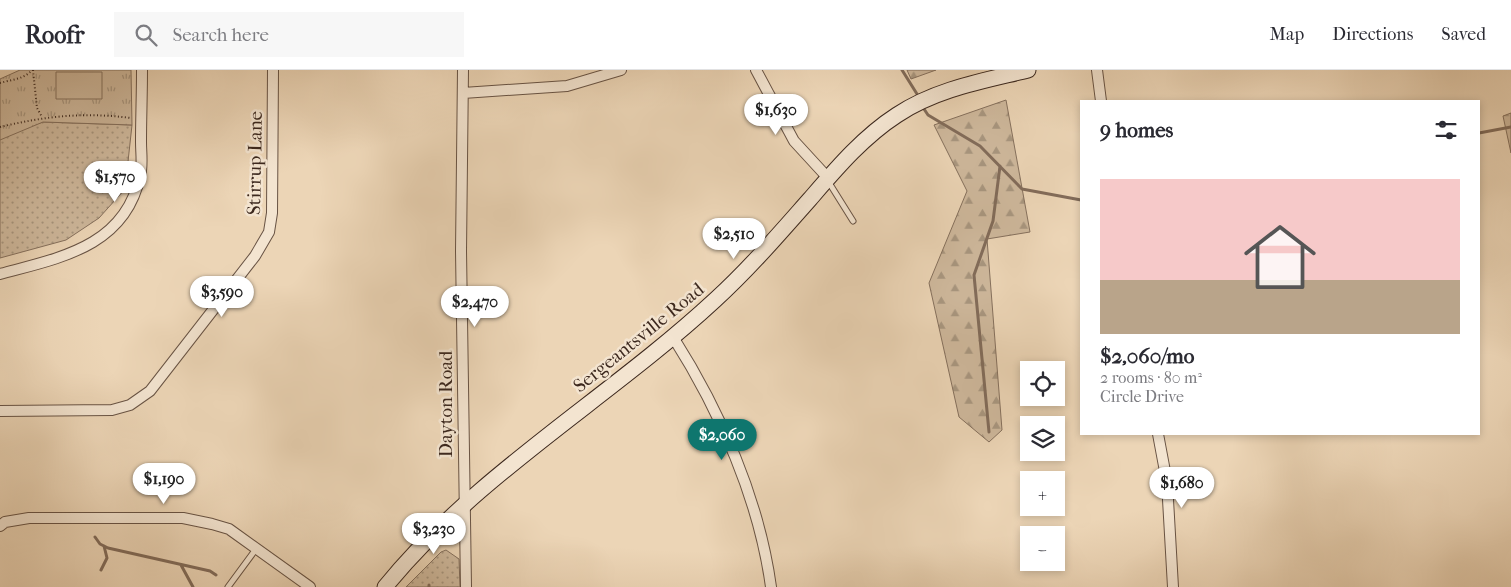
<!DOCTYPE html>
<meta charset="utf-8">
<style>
:root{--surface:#fff;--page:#f7f7f7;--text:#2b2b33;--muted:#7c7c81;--line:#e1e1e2;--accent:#0f766e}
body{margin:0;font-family:"IM FELL French Canon",serif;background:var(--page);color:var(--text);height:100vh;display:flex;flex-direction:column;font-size:19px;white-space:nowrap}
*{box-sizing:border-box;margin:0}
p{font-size:16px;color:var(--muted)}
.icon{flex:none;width:28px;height:28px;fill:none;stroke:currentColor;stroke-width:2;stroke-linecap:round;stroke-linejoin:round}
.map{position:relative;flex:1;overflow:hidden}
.side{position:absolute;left:1080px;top:30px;width:400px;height:335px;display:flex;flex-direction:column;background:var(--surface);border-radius:0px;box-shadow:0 2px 8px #0003}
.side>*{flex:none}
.fabs{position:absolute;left:1020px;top:291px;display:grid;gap:10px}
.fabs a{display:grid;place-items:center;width:45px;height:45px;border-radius:0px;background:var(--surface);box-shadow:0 2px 8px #0003;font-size:25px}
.price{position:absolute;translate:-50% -42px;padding:0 11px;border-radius:18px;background:#fff;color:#222;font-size:16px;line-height:32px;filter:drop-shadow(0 1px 2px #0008)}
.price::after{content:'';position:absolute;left:50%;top:30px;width:15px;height:11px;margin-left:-8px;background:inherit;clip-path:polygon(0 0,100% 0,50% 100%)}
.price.selected{background:var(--accent);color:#fff}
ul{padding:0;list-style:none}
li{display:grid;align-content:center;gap:10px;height:265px;padding:0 20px}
li span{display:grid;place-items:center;height:155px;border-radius:0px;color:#555}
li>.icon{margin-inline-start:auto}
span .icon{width:90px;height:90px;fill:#fffc;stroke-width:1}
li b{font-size:21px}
h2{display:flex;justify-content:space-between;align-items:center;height:60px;padding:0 20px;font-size:21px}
header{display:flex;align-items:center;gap:30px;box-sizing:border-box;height:70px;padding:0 25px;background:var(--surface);border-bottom:1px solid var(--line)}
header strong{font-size:24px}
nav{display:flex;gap:28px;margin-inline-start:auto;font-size:18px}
.search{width:350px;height:45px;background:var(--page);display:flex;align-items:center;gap:12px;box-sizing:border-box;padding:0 18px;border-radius:0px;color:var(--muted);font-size:19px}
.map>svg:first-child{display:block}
.grass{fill:url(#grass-dots);stroke:#85705d}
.forest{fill:url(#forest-firs);stroke:#85705d}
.park{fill:url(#park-tufts);stroke:#85705d}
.pitch{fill:#ceb89c;stroke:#85705d}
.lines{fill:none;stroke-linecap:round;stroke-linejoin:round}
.stream{stroke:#826c5a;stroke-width:3}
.service-casing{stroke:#685344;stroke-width:7}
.minor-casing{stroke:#685344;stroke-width:12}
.secondary-casing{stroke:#3c281e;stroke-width:17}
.path{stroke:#3c281e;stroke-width:2;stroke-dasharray:1 2.5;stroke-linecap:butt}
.service{stroke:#f3e4d0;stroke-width:5}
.minor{stroke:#f3e4d0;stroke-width:10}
.secondary{stroke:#f3e4d0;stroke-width:15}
.labels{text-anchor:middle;stroke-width:5;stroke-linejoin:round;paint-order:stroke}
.street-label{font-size:19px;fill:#3c281e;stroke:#f3e4d0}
</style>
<header>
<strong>Roofr</strong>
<div class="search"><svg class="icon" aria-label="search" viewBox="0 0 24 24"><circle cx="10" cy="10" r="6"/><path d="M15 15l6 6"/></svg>Search here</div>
<nav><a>Map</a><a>Directions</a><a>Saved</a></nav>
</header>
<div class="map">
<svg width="1511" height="517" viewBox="0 0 1511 517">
<defs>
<pattern id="grass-dots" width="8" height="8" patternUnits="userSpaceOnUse" patternTransform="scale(1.25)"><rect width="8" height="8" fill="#ceb89c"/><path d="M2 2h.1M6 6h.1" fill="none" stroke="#a8967f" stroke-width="1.8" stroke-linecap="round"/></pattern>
<pattern id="forest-firs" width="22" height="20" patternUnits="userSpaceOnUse" patternTransform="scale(1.25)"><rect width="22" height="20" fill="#ceb89c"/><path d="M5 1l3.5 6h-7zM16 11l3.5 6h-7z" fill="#a8967f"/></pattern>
<pattern id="park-tufts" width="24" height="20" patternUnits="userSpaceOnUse" patternTransform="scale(1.25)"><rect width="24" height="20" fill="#ceb89c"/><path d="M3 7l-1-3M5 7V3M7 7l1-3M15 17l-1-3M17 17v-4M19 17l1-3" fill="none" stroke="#a8967f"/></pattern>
</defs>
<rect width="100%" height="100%" fill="#ecd5b6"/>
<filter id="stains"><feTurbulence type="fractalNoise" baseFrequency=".004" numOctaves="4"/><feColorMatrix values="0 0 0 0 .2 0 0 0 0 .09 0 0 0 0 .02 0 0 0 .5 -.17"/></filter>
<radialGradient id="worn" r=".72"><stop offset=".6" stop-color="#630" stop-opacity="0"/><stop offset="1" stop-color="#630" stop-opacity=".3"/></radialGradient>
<!-- grass -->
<path class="grass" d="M43 52 132 55 125 119 99 148 66 170 0 188V66Z
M446 480 459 489 460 517H406L441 482Z"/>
<!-- forest -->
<path class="forest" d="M907 0H936L911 9Z
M1006 30 1030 162 987 169 1002 360 989 372 959 347 929 213 967 121 934 55Z
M1511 43V83L1503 46Z"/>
<!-- park -->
<path class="park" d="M20 0H131L132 55 43 52 0 70V9Z"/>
<!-- pitch -->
<path class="pitch" d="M56 2H102V29H56Z"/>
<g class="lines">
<!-- stream -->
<path class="stream" d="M902 0 917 24
M924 39 928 45 980 76 1022 119 1081 130
M1479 63 1511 57
M989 362 974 205 993 151 1000 96
M95 467 100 474 108 478 210 501 216 505
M181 495 193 517
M101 500 107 488 104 476
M429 515V517"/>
<!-- service casing -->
<g class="service-casing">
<path id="service" d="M828 111 853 151
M228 517 256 479"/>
</g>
<!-- minor casing -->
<g class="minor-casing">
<path id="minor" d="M463 0 461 181 466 517
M756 0 794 71 828 108
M1097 0 1101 31
M463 23 567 16 621 0
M0 204C59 188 125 177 140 106 143 96 141 83 141 72 141 48 142 24 142 0
M673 267C720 341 759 429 771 517
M0 341 112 340 130 335 150 321 255 186 269 162 272 143 273 0
M1158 364 1167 412 1173 517
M0 456 5 452 29 448H183L212 454 229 459 310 517"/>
</g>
<!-- secondary casing -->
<g class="secondary-casing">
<path id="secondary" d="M385 517C478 403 608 329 715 230 749 199 779 164 810 129 836 99 863 67 897 45 936 19 983 11 1028 0"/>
</g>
<!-- path -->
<path class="path" d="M33 0 37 38 42 47
M0 13C10 10 25 9 32 0
M0 57C46 46 84 42 131 48"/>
<!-- service -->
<use href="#service" class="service"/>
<!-- minor -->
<use href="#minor" class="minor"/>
<!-- secondary -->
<use href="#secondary" class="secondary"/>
</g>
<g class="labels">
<!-- street labels -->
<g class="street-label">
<text transform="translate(254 93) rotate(-89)" y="7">Stirrup Lane</text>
<text transform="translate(638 267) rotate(-39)" y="7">Sergeantsville Road</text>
<text transform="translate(445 334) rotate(-90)" y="7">Dayton Road</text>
</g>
</g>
<rect width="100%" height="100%" filter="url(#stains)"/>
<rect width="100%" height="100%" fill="url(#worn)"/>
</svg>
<div class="fabs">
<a><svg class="icon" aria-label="locate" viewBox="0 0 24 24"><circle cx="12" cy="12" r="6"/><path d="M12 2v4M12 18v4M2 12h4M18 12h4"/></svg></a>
<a><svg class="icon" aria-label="layers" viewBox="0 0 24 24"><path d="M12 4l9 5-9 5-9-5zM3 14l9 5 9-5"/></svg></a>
<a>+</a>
<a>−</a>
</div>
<b class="price" style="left:776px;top:66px">$1,630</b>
<b class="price" style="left:115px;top:133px">$1,570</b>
<b class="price" style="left:734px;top:190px">$2,510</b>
<b class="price" style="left:222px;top:248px">$3,590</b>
<b class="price" style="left:475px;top:258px">$2,470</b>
<b class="price selected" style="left:722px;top:391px">$2,060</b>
<b class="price" style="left:164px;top:435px">$1,190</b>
<b class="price" style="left:1182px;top:439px">$1,680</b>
<b class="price" style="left:434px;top:485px">$3,230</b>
<section class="side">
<h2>9 homes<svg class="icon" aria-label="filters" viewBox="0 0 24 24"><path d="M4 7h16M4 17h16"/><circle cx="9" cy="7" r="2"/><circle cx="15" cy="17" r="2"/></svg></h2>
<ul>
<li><span style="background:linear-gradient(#f6c9c9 65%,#b9a48a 0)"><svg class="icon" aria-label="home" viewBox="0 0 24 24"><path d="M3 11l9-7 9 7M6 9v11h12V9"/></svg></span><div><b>$2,060/mo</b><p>2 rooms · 80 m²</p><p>Circle Drive</p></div></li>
</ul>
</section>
</div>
